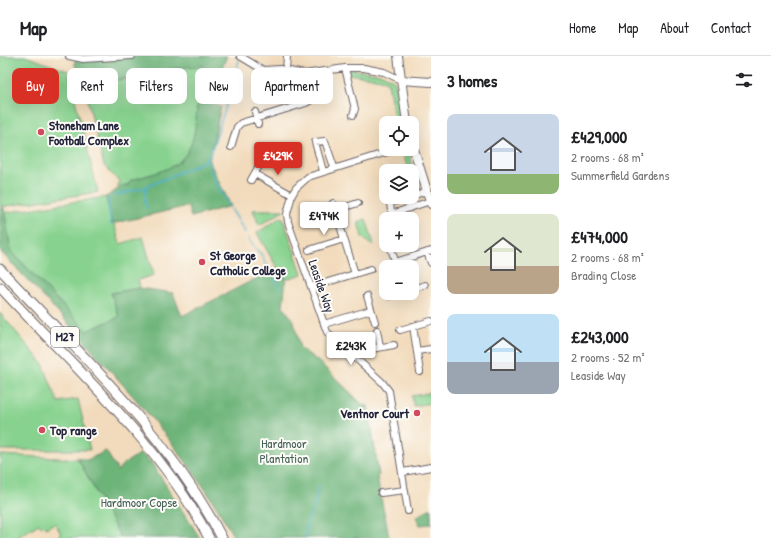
<!DOCTYPE html>
<meta charset="utf-8">
<style>
:root{--surface:#fff;--page:#f2f2f2;--text:#202124;--muted:#757577;--line:#e0e0e0;--accent:#d93025}
body{margin:0;font-family:"Patrick Hand",sans-serif;background:var(--page);color:var(--text);height:100vh;display:flex;flex-direction:column;font-size:15px;white-space:nowrap}
*{box-sizing:border-box;margin:0}
p{font-size:13px;color:var(--muted)}
.icon{flex:none;width:22px;height:22px;fill:none;stroke:currentColor;stroke-width:2;stroke-linecap:round;stroke-linejoin:round}
.map{position:relative;flex:1;overflow:hidden}
.side{display:flex;flex-direction:column;background:var(--surface);width:340px}
.side>*{flex:none}
.top-card{position:absolute;left:12px;top:12px;width:359px;height:36px;display:flex;gap:8px}
.buttons{position:absolute;left:379px;top:60px;display:grid;gap:8px}
.buttons a{display:grid;place-items:center;width:40px;height:40px;border-radius:8px;background:var(--surface);box-shadow:0 4px 16px #0002;font-size:20px}
.price{position:absolute;translate:-50% -34px;padding:0 9px;border-radius:4px;background:#fff;color:#222;font-size:13px;line-height:26px;filter:drop-shadow(0 1px 2px #0008)}
.price::after{content:'';position:absolute;left:50%;top:24px;width:12px;height:9px;margin-left:-6px;background:inherit;clip-path:polygon(0 0,100% 0,50% 100%)}
.price.on{background:var(--accent);color:#fff}
ul{padding:0;list-style:none}
li{display:flex;align-items:center;gap:12px;height:100px;padding:0 16px}
li span{display:grid;place-items:center;flex:none;width:112px;height:80px;border-radius:8px;color:#555}
li>.icon{margin-inline-start:auto}
span .icon{width:48px;height:48px;fill:#fffc;stroke-width:1}
li b{font-size:17px}
h2{display:flex;justify-content:space-between;align-items:center;height:48px;padding:0 16px;font-size:17px}
.chip{padding:0 14px;border-radius:8px;background:var(--surface);box-shadow:0 4px 16px #0002;font-size:14px;line-height:36px}
.chip.on{background:var(--accent);color:#fff}
header{display:flex;align-items:center;gap:24px;box-sizing:border-box;height:56px;padding:0 20px;background:var(--surface);border-bottom:1px solid var(--line)}
header strong{font-size:19px}
nav{display:flex;gap:22px;margin-inline-start:auto;font-size:14px}
main{display:flex;flex:1;min-height:0}
.map>svg:first-child{display:block}
.green{fill:#87d28e;stroke:#547a64}
.forest{fill:#6db479;stroke:#486b5a}
.lines{fill:none;stroke-linecap:round;stroke-linejoin:round}
.stream{stroke:#4cb1cb;stroke-width:1.5}
.minor-casing{stroke:#6b6368;stroke-width:8}
.major-casing{stroke:#6b6368;stroke-width:10}
.highway-casing{stroke:#6b6368;stroke-width:11}
.minor{stroke:#fff;stroke-width:6}
.major{stroke:#fff;stroke-width:8}
.highway{stroke:#fff;stroke-width:9}
.poi-dot{fill:#d1495b;stroke:#fdfcf7;stroke-width:1.5}
.labels{text-anchor:middle;stroke-width:4;stroke-linejoin:round;paint-order:stroke}
.shield{fill:#fdfcf7;stroke:#646373;stroke-width:1}
.shield-label{font-size:12px;font-weight:bold;fill:#22223b}
.poi-label{font-size:13px;font-weight:bold;fill:#22223b;stroke:#fdfcf7;text-anchor:start}
.street-label{font-size:13px;fill:#22223b;stroke:#fdfcf7}
.park-label{font-size:13px;fill:#456058;stroke:#fdfcf7}
</style>
<header>
<strong>Map</strong>
<nav><a>Home</a><a>Map</a><a>About</a><a>Contact</a></nav>
</header>
<main>
<div class="map">
<svg width="431" height="482" viewBox="0 0 431 482">
<rect width="100%" height="100%" fill="#fdfcf7"/>
<filter id="ink" filterUnits="userSpaceOnUse"><feTurbulence type="fractalNoise" baseFrequency=".025" numOctaves="2"/><feDisplacementMap in="SourceGraphic" scale="8" xChannelSelector="R" yChannelSelector="G"/><feConvolveMatrix kernelMatrix="1 2 1 2 8 2 1 2 1" color-interpolation-filters="sRGB"/></filter>
<filter id="wash" filterUnits="userSpaceOnUse"><feTurbulence type="fractalNoise" baseFrequency=".012" numOctaves="4" result="noise"/><feDisplacementMap in="SourceGraphic" scale="16" xChannelSelector="R" yChannelSelector="G"/><feGaussianBlur stdDeviation="0.9" result="paint"/><feColorMatrix in="noise" values="0 0 0 0 0 0 0 0 0 0 0 0 0 0 0 0 0 1.4 0 .05"/><feComposite in="paint" operator="in"/></filter>
<g filter="url(#wash)">
<rect width="100%" height="100%" fill="#f2dbbc"/>
<!-- green -->
<path class="green" d="M0 0H25L68 15 98 136 0 151Z
M186 10H204L211 23 207 46 197 51C196 82 193 103 161 116 156 118 151 118 146 120 135 124 129 131 117 130L119 125 104 110 85 33V28C103 23 118 25 134 22 152 18 169 13 186 10Z
M347 13 382 18 395 25 402 67H395L388 27 381 23 348 18Z
M408 94 421 135 416 137 412 125V115H409L402 96Z
M106 141 120 188 143 181 154 219 138 224 140 232 111 237 119 261 87 275 11 195 3 157Z
M253 154H283L284 155 259 169Z
M281 161 283 162 302 218 287 223 276 210 257 177Z
M366 163 374 188 371 189 362 181 358 166Z
M0 257 43 308 58 346 78 343 90 394H0Z
M430 337 431 347 414 350 412 340Z
M0 399 78 403 121 482H60V476L55 467 46 472 44 469 41 471 39 468 16 482H0Z"/>
<!-- forest -->
<path class="forest" d="M76 0H227L219 19H214L211 47 221 51 209 105 231 150 191 161 188 150 112 168 106 141 124 129 127 130 131 124C181 110 194 108 197 50L207 46 211 23 204 10C190 11 178 11 164 14 141 18 114 31 92 18L86 21 76 16 75 8Z
M4 152 11 195 87 275 119 261 111 237 140 232 173 237 182 260 277 212 286 223 283 250 294 266 300 292 319 306 363 349 368 350 379 419 377 421C380 441 386 461 389 482H234C201 419 156 366 109 313 74 273 37 234 0 195V153Z
M106 395 118 415 121 410 140 397 151 406 200 482H121L77 401 87 404Z
M429 453H431V468L420 469 416 461Z"/>
<g class="lines">
<!-- stream -->
<path class="stream" d="M206 101 216 127 245 176
M146 131 145 145 147 153
M114 140 146 131 203 106 210 99 233 29 239 4
M108 142 111 169
M248 182C253 193 263 195 265 208 273 212 276 226 280 233
M305 482C306 463 311 461 316 445 317 439 316 435 319 429"/>
</g>
</g>
<g filter="url(#ink)">
<g class="lines">
<!-- minor casing -->
<g class="minor-casing">
<path id="minor" d="M69 0 83 3 132 0
M240 0 263 14 280 13 304 18 345 12H364L384 16 401 24
M345 12 355 53 353 59
M286 14 287 0
M255 56 258 68
M231 91 237 71 241 67 306 47 311 44 312 36 308 18
M397 93 308 121 296 132 292 139 287 158 288 166 327 276 382 326 389 335 408 455
M323 115 315 86 325 85 334 111
M255 118 292 139
M251 124 264 101
M412 140 427 135
M408 141 390 147 391 155 395 157 430 145
M333 147 355 218
M336 154 358 147
M390 189 397 211
M309 194 344 183
M427 196 431 207
M395 206 431 195
M311 231 371 213
M412 233 425 229
M367 240 375 266
M389 240 399 237
M324 268 371 254
M413 270 420 316
M377 274 380 291
M400 274 431 265
M417 295 431 293
M353 300 360 295 394 289
M403 416 431 411
M381 437 405 434"/>
</g>
<!-- major casing -->
<g class="major-casing">
<path id="major" d="M398 0 407 67
M401 24 431 26
M412 87 431 148"/>
</g>
<!-- highway casing -->
<g class="highway-casing">
<path id="highway" d="M0 213C80 298 167 377 222 482
M0 231C74 312 158 384 209 482"/>
</g>
<!-- minor -->
<use href="#minor" class="minor"/>
<!-- major -->
<use href="#major" class="major"/>
<!-- highway -->
<use href="#highway" class="highway"/>
</g>
</g>
<!-- markers -->
<g class="poi-dot">
<circle cx="41" cy="76" r="4"/>
<circle cx="202" cy="206" r="4"/>
<circle cx="417" cy="357" r="4"/>
<circle cx="42" cy="374" r="4"/>
</g>
<g class="labels">
<!-- shield labels -->
<rect class="shield" x="51" y="271" width="28" height="20" rx="3"/>
<g class="shield-label">
<text x="65" y="285">M27</text>
</g>
<!-- poi labels -->
<g class="poi-label">
<text x="49" y="74">Stoneham Lane<tspan x="49" dy="15">Football Complex</tspan></text>
<text x="210" y="204">St George<tspan x="210" dy="15">Catholic College</tspan></text>
<text x="409" y="362" text-anchor="end">Ventnor Court</text>
<text x="50" y="379">Top range</text>
</g>
<!-- street labels -->
<g class="street-label">
<text transform="translate(322 230) rotate(71)" y="5">Leaside Way</text>
</g>
<!-- park labels -->
<g class="park-label">
<text x="284" y="392">Hardmoor<tspan x="284" dy="15">Plantation</tspan></text>
<text x="139" y="451">Hardmoor Copse</text>
</g>
</g>
</svg>
<div class="buttons">
<a><svg class="icon" aria-label="locate" viewBox="0 0 24 24"><circle cx="12" cy="12" r="6"/><path d="M12 2v4M12 18v4M2 12h4M18 12h4"/></svg></a>
<a><svg class="icon" aria-label="layers" viewBox="0 0 24 24"><path d="M12 4l9 5-9 5-9-5zM3 14l9 5 9-5"/></svg></a>
<a>+</a>
<a>−</a>
</div>
<b class="price on" style="left:278px;top:120px">£429K</b>
<b class="price" style="left:324px;top:180px">£474K</b>
<b class="price" style="left:351px;top:310px">£243K</b>
<div class="top-card">
<a class="chip on">Buy</a>
<a class="chip">Rent</a>
<a class="chip">Filters</a>
<a class="chip">New</a>
<a class="chip">Apartment</a>
</div>
</div>
<section class="side">
<h2>3 homes<svg class="icon" aria-label="filters" viewBox="0 0 24 24"><path d="M4 7h16M4 17h16"/><circle cx="9" cy="7" r="2"/><circle cx="15" cy="17" r="2"/></svg></h2>
<ul>
<li><span style="background:linear-gradient(#c9d6e8 75%,#8fb573 0)"><svg class="icon" aria-label="home" viewBox="0 0 24 24"><path d="M3 11l9-7 9 7M6 9v11h12V9"/></svg></span><div><b>£429,000</b><p>2 rooms · 68 m²</p><p>Summerfield Gardens</p></div></li>
<li><span style="background:linear-gradient(#dfe7d0 65%,#b9a48a 0)"><svg class="icon" aria-label="home" viewBox="0 0 24 24"><path d="M3 11l9-7 9 7M6 9v11h12V9"/></svg></span><div><b>£474,000</b><p>2 rooms · 68 m²</p><p>Brading Close</p></div></li>
<li><span style="background:linear-gradient(#bfe0f5 60%,#9aa5b1 0)"><svg class="icon" aria-label="home" viewBox="0 0 24 24"><path d="M3 11l9-7 9 7M6 9v11h12V9"/></svg></span><div><b>£243,000</b><p>2 rooms · 52 m²</p><p>Leaside Way</p></div></li>
</ul>
</section>
</main>
